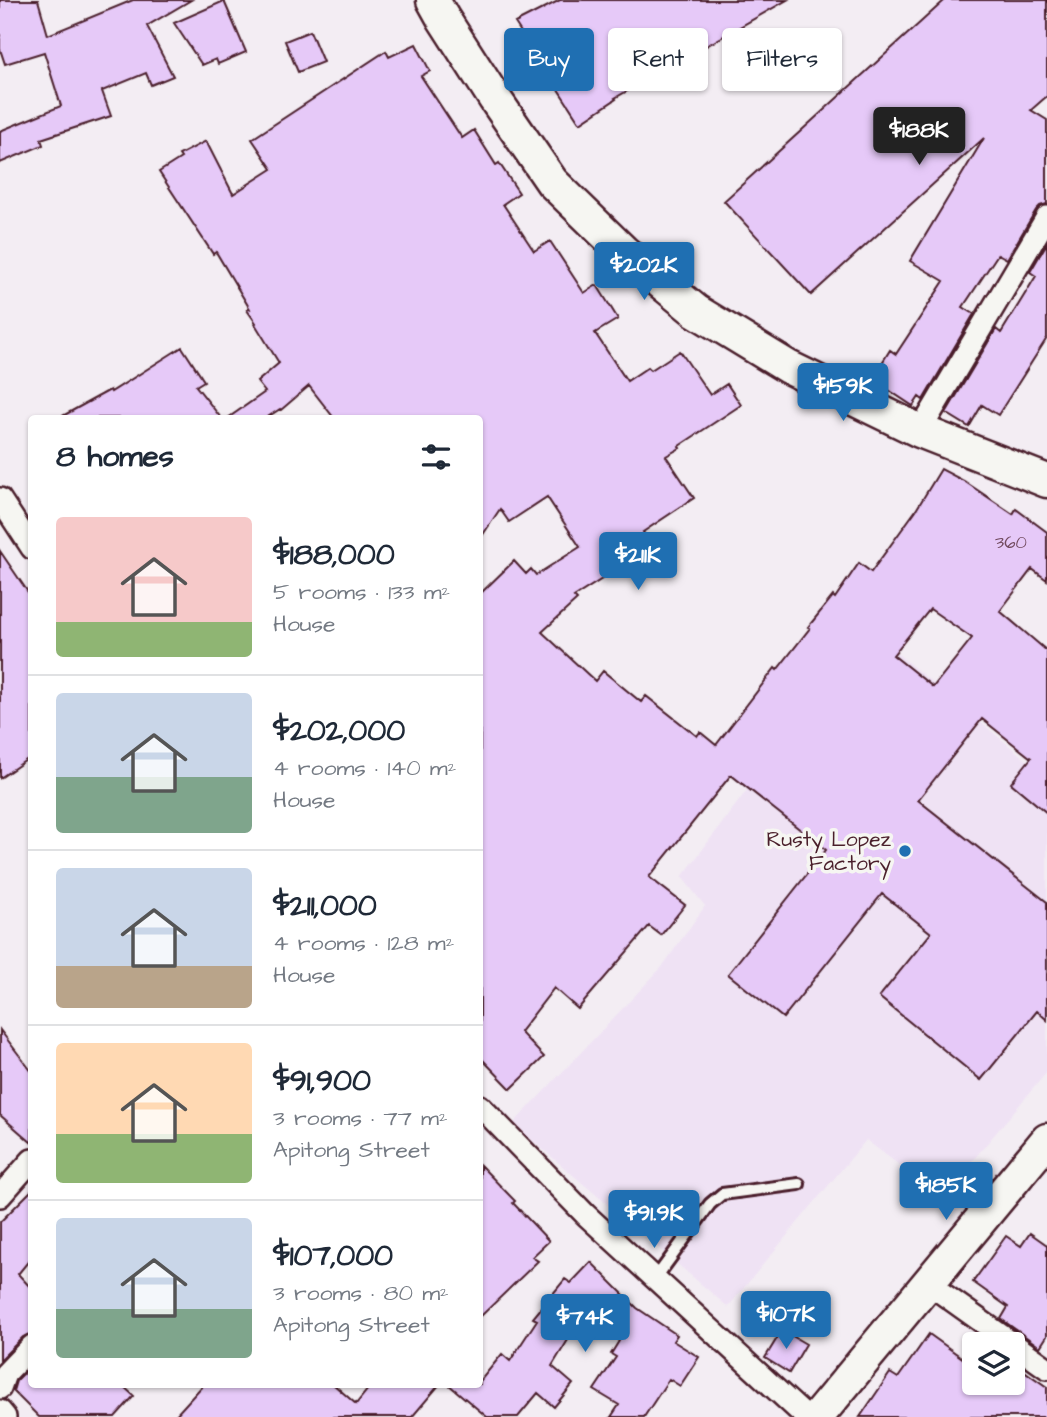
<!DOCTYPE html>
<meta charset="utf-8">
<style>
:root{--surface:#fff;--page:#f6f6f7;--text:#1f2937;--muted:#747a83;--line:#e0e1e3;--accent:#1f6fb2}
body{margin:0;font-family:"Architects Daughter",sans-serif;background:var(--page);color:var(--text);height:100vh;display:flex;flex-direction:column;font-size:26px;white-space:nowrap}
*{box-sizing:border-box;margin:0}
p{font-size:23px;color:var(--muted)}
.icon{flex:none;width:38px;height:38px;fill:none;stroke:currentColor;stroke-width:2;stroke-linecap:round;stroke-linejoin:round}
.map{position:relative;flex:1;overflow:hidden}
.side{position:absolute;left:28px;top:415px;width:455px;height:973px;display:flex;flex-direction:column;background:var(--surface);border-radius:7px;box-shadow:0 2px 5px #0004}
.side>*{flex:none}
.hud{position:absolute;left:504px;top:28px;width:438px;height:63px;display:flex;gap:14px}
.buttons{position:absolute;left:962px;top:1332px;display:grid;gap:14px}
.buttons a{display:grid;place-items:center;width:63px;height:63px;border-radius:7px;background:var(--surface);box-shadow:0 2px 5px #0004;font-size:35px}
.price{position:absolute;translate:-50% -60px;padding:0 16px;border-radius:7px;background:var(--accent);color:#fff;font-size:23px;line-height:46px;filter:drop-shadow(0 2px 4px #0008)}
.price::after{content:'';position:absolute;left:50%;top:42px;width:21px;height:16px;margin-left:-10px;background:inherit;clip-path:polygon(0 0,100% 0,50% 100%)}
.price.active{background:#222;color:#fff}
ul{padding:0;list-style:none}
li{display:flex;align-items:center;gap:21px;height:175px;padding:0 28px}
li+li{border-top:2px solid var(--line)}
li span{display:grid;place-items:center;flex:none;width:196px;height:140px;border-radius:7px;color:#555}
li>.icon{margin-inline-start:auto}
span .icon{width:84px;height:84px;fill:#fffc;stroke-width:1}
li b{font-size:30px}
h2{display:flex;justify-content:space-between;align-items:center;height:84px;padding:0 28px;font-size:30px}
.chip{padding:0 24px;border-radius:7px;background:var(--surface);box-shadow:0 2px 5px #0004;font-size:24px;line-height:63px}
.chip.active{background:var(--accent);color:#fff}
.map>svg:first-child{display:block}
.built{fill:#efe2f4}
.building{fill:#e6c9f8;stroke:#4a1f2b;stroke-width:2;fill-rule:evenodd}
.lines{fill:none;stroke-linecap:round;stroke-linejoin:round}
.service-casing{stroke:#4a1f2b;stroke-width:16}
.minor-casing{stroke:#4a1f2b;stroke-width:26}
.secondary-casing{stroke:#4a1f2b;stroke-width:37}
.service{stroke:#f6f6f2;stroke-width:10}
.minor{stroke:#f6f6f2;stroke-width:21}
.secondary{stroke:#f6f6f2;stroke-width:32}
.poi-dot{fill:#1f6fb2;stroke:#f6f6f2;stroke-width:2.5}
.labels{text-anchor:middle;stroke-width:7;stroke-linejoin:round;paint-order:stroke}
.number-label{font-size:18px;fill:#714a5e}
.poi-label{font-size:21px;fill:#4a1f2b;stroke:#f6f6f2;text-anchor:end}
</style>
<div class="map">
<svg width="1047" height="1417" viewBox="0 0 1047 1417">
<rect width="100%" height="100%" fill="#f3edf3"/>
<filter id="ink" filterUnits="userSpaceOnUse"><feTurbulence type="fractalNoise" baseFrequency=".0143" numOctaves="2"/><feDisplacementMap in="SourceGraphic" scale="14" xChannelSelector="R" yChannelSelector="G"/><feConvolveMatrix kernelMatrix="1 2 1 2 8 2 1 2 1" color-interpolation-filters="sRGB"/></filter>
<g filter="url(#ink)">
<!-- built -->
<path class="built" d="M859 622 1047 777V1072L942 1197 866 1140 728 1307 513 1124 662 967 705 906 682 877 747 790 733 778Z"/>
<!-- building -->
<path class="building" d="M0 0H38L48 35 133 0H191L147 26 173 76 151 85 146 73 102 91 111 116 41 139 43 145 0 163V131L61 106 44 52 5 64 0 49Z
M560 0H787L615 98 616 99 580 123 515 23Z
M945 0H1047V96L1031 110 1047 120V204L1040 206 1036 210 1007 259 998 254 963 307 974 314 923 400 919 397 913 406 872 379 890 350 896 354 944 281 910 261 984 138 811 295 724 201Z
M224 1 246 52 218 64 216 59 202 65 174 23Z
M310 31 323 62 298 72 285 41Z
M416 44 430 71 421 76 462 138 474 130 496 165 499 163 519 193 503 204 534 251 550 241 584 293 597 285 618 319 595 333 627 381 648 367 651 370 680 351 710 395 727 384 741 405 679 446 680 448 666 456 694 498 643 532 648 540 620 558 624 565 574 597 577 600 542 632 595 681 603 671 641 702 646 696 697 736 700 732 716 745 775 668 777 670 810 628 808 627 833 596 835 598 859 563 871 572 916 510 941 469 964 481 1013 514 1016 509 1047 532V580L1032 569 1000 611 1047 651V813L1011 783 1031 758 982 719 918 800 1047 902V1020L1037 1011 981 1080 879 997 931 933 882 894 783 1018 728 974 826 850 731 775 649 877 685 905 661 935 649 926 578 1009 554 988 520 1032 544 1057 511 1089 480 1057V594L514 561 526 574 531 569 536 575 580 547 547 497 509 522 500 509 480 539V418H334L309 386 281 410 280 409 266 418H228L265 392 257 382 279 363 255 324 256 323 247 310 250 309 216 252 213 254 159 172 181 158 179 155 206 141 233 194 272 169 252 139 386 51 389 57ZM930 609 972 638 933 687 893 655Z
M1047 243V338L998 415 982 405 969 427 946 413 996 329 1001 333 1036 276 1030 272Z
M182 347 204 381 196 386 221 418H59L110 390 111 392Z
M0 551 32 598V756L0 778Z
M0 1030 32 1072V1143L0 1115Z
M480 1165 515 1201 513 1203 549 1241 532 1257 538 1261 480 1317Z
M32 1190V1257L18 1274 32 1289V1333L23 1337 0 1360V1222Z
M1030 1233 1047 1245V1336L1040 1347 1001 1319 1008 1307 973 1282 1006 1236 1021 1246Z
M591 1262 637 1308 677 1335 673 1341 699 1357 680 1386 669 1379 644 1417H611L619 1405 594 1390 616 1357 611 1354 619 1341 587 1309 552 1366 573 1384 554 1407 538 1393 518 1417H487L448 1384H480V1381L502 1354 510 1361 537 1320 533 1318 565 1279 571 1283Z
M782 1330 806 1344 789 1373 765 1358Z
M929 1334 971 1364 975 1358V1382H1013V1360L1025 1368 1023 1370 1047 1387V1417H860L890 1373 898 1378Z
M32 1365V1384H121L134 1396 115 1417H39L13 1391 16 1381Z
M204 1384H333L356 1404 372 1384H440L412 1417H174Z"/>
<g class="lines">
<!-- service casing -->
<g class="service-casing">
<path id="service" d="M655 1279 710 1204 722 1194 799 1184"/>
</g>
<!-- minor casing -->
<g class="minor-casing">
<path id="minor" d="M920 431 1047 217
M0 499 32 548
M480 1106 586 1215 806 1417
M0 1196 32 1160
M929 1284 1047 1368
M0 1388 5 1374 32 1346
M0 1411 5 1417"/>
</g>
<!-- secondary casing -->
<g class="secondary-casing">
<path id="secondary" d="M433 0 443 18 495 99 552 182 624 252 696 311 788 367 920 431 1047 481
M817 1417 1047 1140"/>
</g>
<!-- service -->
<use href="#service" class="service"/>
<!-- minor -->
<use href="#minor" class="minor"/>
<!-- secondary -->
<use href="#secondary" class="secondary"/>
</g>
</g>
<!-- markers -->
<circle class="poi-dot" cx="905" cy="851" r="7"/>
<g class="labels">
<!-- number labels -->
<g class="number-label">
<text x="1011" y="548">360</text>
</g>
<!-- poi labels -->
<g class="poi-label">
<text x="891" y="846">Rusty Lopez<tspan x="891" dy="24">Factory</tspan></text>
</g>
</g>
</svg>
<div class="buttons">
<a><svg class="icon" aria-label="layers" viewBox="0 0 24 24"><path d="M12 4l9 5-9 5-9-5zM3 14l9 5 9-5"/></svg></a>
</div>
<b class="price active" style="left:919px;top:167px">$188K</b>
<b class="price" style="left:644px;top:302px">$202K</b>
<b class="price" style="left:843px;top:423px">$159K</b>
<b class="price" style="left:638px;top:592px">$211K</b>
<b class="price" style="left:946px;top:1222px">$185K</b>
<b class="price" style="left:654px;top:1250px">$91.9K</b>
<b class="price" style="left:786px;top:1351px">$107K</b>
<b class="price" style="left:585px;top:1354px">$74K</b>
<div class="hud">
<a class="chip active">Buy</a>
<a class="chip">Rent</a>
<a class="chip">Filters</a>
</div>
<section class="side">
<h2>8 homes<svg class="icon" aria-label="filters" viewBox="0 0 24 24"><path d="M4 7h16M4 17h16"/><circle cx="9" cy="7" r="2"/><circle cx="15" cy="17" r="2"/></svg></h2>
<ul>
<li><span style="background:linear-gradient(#f6c9c9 75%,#8fb573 0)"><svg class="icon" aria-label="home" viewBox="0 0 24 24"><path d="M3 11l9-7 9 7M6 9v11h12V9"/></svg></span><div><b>$188,000</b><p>5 rooms · 133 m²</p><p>House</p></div></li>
<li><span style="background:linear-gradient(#c9d6e8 60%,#7fa58c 0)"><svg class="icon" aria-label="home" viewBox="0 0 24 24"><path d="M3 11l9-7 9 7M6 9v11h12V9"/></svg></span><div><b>$202,000</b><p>4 rooms · 140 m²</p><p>House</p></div></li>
<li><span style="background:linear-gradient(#c9d6e8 70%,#b9a48a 0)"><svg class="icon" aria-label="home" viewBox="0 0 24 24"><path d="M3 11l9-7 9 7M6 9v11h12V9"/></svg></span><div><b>$211,000</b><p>4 rooms · 128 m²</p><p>House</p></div></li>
<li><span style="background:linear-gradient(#ffd9b3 65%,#8fb573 0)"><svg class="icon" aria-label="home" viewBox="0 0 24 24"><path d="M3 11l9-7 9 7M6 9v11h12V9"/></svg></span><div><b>$91,900</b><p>3 rooms · 77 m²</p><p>Apitong Street</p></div></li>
<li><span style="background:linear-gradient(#c9d6e8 65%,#7fa58c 0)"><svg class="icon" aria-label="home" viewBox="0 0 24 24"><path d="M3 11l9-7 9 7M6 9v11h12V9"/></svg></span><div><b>$107,000</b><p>3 rooms · 80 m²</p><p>Apitong Street</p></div></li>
</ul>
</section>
</div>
